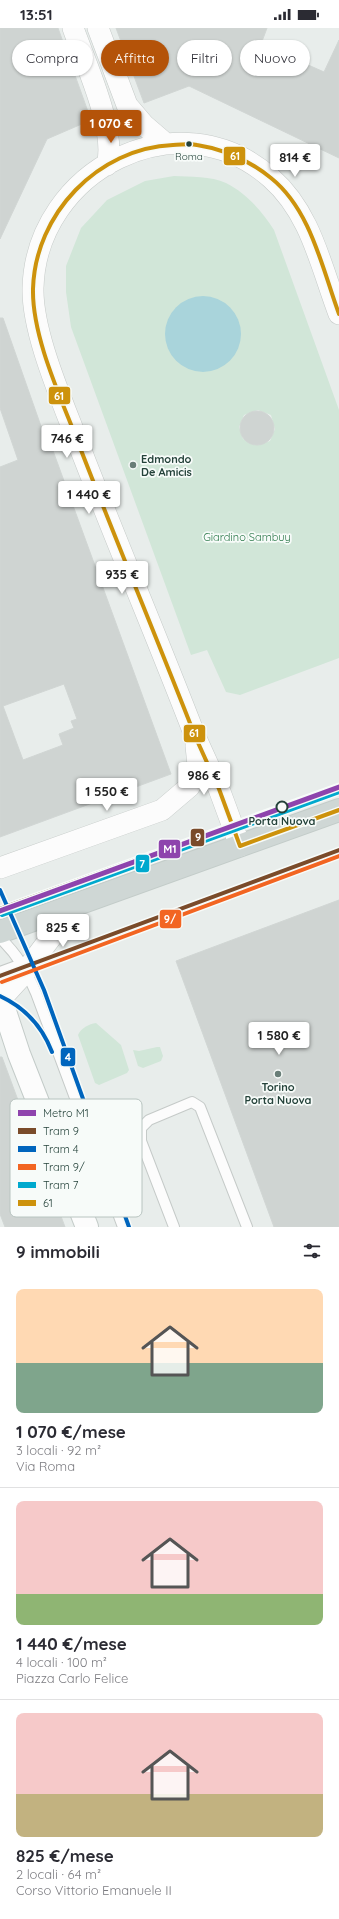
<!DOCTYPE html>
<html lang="it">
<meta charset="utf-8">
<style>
:root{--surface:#fff;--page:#f7f7f7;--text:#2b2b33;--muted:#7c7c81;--line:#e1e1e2;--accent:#b45309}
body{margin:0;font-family:Quicksand,sans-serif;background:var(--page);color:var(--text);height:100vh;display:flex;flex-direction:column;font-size:15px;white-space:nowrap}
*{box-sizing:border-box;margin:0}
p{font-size:13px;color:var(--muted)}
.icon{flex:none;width:22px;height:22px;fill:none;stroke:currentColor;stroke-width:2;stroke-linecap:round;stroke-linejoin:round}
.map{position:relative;height:1199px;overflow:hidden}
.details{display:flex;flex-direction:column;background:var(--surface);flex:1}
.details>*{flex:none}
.top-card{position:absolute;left:12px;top:12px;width:315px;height:36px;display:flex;gap:8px}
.price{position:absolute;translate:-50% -34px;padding:0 9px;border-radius:4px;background:#fff;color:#222;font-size:13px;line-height:26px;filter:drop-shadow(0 1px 2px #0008)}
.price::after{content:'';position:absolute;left:50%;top:24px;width:12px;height:9px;margin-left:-6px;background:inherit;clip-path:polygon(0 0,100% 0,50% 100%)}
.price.selected{background:var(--accent);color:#fff}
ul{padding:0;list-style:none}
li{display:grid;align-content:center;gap:8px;height:212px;padding:0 16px}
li+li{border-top:1px solid var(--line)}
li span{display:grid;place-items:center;height:124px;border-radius:8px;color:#555}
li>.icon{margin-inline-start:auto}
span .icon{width:72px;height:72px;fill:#fffc;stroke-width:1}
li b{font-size:17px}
h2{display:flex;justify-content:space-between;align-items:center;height:48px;padding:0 16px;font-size:17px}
.chip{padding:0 14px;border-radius:18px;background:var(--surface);box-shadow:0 1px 3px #0004;font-size:14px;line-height:36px}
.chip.selected{background:var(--accent);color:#fff}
.status{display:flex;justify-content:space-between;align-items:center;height:28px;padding:0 20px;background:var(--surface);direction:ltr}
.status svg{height:11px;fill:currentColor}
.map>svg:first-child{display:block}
.green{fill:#d1e6d8;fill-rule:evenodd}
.water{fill:#a9d4db}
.building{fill:#cfd4d2;stroke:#d1d6d4;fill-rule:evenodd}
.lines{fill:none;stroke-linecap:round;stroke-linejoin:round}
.lane-casing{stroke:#c5cac8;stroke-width:12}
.street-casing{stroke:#c5cac8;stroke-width:22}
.secondary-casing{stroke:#c3cbc8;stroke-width:24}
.primary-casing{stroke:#c3ccc9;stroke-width:24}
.lane{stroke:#fcfcfc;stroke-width:10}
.street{stroke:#fcfcfc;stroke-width:21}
.secondary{stroke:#fcfcfc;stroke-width:22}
.primary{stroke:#cfd7d5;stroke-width:22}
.bus-1-casing{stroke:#f7fbf9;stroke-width:7}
.bus-1{stroke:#cd920c;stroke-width:4}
.tram-1-casing{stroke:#f7fbf9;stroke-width:7}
.tram-2-casing{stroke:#f7fbf9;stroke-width:7}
.tram-3-casing{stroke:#f7fbf9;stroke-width:7}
.tram-4-casing{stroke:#f7fbf9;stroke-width:7}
.tram-1{stroke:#7a4b2a;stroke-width:4}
.tram-2{stroke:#0065bd;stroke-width:4}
.tram-3{stroke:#f26522;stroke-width:4}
.tram-4{stroke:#00a9ce;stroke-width:4}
.metro-1-casing{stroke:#f7fbf9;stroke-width:8}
.metro-1{stroke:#8e44ad;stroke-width:5}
.bus-dot{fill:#24423a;stroke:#f7fbf9;stroke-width:1.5}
.poi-dot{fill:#697e78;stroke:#f7fbf9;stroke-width:1.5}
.stop-dot{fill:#f7fbf9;stroke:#24423a;stroke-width:2}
.labels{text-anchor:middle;stroke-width:3.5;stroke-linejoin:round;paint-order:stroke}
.bus-label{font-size:10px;fill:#24423a;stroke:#f7fbf9}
.poi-label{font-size:11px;font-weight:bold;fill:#24423a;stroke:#f7fbf9;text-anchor:start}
.park-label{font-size:11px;fill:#2d7a4b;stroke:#f7fbf9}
.stop-label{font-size:11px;font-weight:bold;fill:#24423a;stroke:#f7fbf9}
.key{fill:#f7fbf9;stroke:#b8c4c0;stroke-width:1}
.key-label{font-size:11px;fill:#24423a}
.line-badge{stroke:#f7fbf9;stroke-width:1.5}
.badge-label{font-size:11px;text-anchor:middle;font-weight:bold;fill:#fff}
</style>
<div class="status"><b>13:51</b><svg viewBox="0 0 49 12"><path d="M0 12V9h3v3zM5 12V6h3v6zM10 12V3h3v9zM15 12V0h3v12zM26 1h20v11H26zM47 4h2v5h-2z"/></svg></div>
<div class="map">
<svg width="339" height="1199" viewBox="0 0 339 1199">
<rect width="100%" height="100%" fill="#e8edeb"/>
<!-- green -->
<path class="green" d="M174 148C190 149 211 148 226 155 246 165 262 183 274 202L339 382V630L240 667 226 664 207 622 191 627 71 299 66 264V238L81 200 107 172 145 153ZM258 382 271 387 275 401 270 413 257 417 243 411 239 399 244 387Z
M96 995 121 1017 129 1042 127 1045 99 1057 95 1055 78 1007C81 1000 89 996 96 995Z
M157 1019H160L163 1028 161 1033 143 1040 138 1038 133 1022 139 1023Z"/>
<!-- water -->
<path class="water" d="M165 306a38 38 0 1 1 76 0a38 38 0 1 1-76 0Z"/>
<!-- building -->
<path class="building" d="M0 0H58L91 92 47 111 0 211Z
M116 0H267L261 16 324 44 339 12V130L189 58 144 75Z
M0 290H3L49 421 52 420 171 746 0 809V439L18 432 0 380ZM64 656 77 691 71 693 74 700 59 706 63 717 23 732 3 678Z
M240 400a17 17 0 1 1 34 0a17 17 0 1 1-34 0Z
M339 872V1199H274L176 933Z
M0 1029H2L65 1199H5L0 1186Z"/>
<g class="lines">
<!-- lane casing -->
<g class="lane-casing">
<path id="lane" d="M0 910C18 927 26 942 36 965L123 1199
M0 944 22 936
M174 1199 141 1113V1100L149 1092 192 1074 200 1079 247 1199"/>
</g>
<!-- street casing -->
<g class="street-casing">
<path id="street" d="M73 0C85 34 117 103 107 137
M98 0 127 77 144 97 165 115
M240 818 219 761 195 708C157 609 115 511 77 412 61 370 32 304 33 260 36 142 179 68 271 150 311 185 321 239 339 286
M0 840 162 782 189 759 196 748 198 737 196 718
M0 972 21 949 74 879"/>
</g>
<!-- secondary casing -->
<g class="secondary-casing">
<path id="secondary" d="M0 968 19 1026 87 1199"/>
</g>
<!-- primary casing -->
<g class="primary-casing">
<path id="primary" d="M0 904 339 782"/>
</g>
<!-- lane -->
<use href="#lane" class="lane"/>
<!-- street -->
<use href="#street" class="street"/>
<!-- secondary -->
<use href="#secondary" class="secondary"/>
<!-- primary -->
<use href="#primary" class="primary"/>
<!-- bus-1 casing -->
<g class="bus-1-casing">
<path id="bus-1" d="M339 286C322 240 311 182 271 150 250 133 224 121 197 117 190 115 181 117 173 117 98 120 35 186 33 261 32 310 62 372 79 417 117 515 157 611 195 708L219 761 240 818 339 782"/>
</g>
<!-- bus-1 -->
<use href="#bus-1" class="bus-1"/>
<!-- tram-1 casing -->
<g class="tram-1-casing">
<path id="tram-1" d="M0 881 339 758
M0 948 339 822"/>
</g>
<!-- tram-2 casing -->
<g class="tram-2-casing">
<path id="tram-2" d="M0 862 44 962 129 1199
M0 968C26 980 42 998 52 1024"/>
</g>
<!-- tram-3 casing -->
<g class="tram-3-casing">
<path id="tram-3" d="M2 954 339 828"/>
</g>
<!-- tram-4 casing -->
<g class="tram-4-casing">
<path id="tram-4" d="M2 887 339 764"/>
</g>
<!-- tram-1 -->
<use href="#tram-1" class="tram-1"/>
<!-- tram-2 -->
<use href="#tram-2" class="tram-2"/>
<!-- tram-3 -->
<use href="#tram-3" class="tram-3"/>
<!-- tram-4 -->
<use href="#tram-4" class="tram-4"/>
<!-- metro-1 casing -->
<g class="metro-1-casing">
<path id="metro-1" d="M0 883 339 759"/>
</g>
<!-- metro-1 -->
<use href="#metro-1" class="metro-1"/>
</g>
<!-- markers -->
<circle class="bus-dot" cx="189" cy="116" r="3.5"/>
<g class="poi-dot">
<circle cx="133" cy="437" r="4"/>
<circle cx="278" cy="1046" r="4"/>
</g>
<circle class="stop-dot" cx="282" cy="779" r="5.5"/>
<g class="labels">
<!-- bus labels -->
<g class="bus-label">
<text x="189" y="132">Roma</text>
</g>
<!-- poi labels -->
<g class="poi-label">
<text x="141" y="435">Edmondo<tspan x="141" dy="13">De Amicis</tspan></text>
<text x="278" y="1063" text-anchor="middle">Torino<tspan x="278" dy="13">Porta Nuova</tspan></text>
</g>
<!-- park labels -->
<g class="park-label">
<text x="247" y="513">Giardino Sambuy</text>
</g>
<!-- stop labels -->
<g class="stop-label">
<text x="282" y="797">Porta Nuova</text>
</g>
</g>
<!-- legend -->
<rect x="10" y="1071" width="132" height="118" rx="6" class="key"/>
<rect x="18" y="1082" width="18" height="6" fill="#8e44ad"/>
<rect x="18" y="1100" width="18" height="6" fill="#7a4b2a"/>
<rect x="18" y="1118" width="18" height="6" fill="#0065bd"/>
<rect x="18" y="1136" width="18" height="6" fill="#f26522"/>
<rect x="18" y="1154" width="18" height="6" fill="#00a9ce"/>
<rect x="18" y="1172" width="18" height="6" fill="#cd920c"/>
<g class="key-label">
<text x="43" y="1089">Metro M1</text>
<text x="43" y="1107">Tram 9</text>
<text x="43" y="1125">Tram 4</text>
<text x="43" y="1143">Tram 9/</text>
<text x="43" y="1161">Tram 7</text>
<text x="43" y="1179">61</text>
</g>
<g class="line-badge">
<rect x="223" y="118" width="23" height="20" rx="4" fill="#cd920c"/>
<rect x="48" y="358" width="23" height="19" rx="4" fill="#cd920c"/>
<rect x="183" y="696" width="23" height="19" rx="4" fill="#cd920c"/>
<rect x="190" y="800" width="15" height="19" rx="4" fill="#7a4b2a"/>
<rect x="158" y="811" width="23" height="20" rx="4" fill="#8e44ad"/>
<rect x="135" y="826" width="15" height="19" rx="4" fill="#00a9ce"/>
<rect x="159" y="881" width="23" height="20" rx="4" fill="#f26522"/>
<rect x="60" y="1019" width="16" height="20" rx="4" fill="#0065bd"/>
</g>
<g class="badge-label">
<text x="235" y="132">61</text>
<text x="59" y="372">61</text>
<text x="194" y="709">61</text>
<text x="198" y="813">9</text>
<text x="170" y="825">M1</text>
<text x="142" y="840">7</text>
<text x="170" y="895">9/</text>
<text x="68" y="1033">4</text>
</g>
</svg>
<b class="price selected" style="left:111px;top:116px">1 070 €</b>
<b class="price" style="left:295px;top:150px">814 €</b>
<b class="price" style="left:67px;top:431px">746 €</b>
<b class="price" style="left:89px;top:487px">1 440 €</b>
<b class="price" style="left:122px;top:567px">935 €</b>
<b class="price" style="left:204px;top:768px">986 €</b>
<b class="price" style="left:107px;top:784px">1 550 €</b>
<b class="price" style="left:63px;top:920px">825 €</b>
<b class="price" style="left:279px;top:1028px">1 580 €</b>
<div class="top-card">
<a class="chip">Compra</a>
<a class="chip selected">Affitta</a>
<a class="chip">Filtri</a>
<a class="chip">Nuovo</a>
</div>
</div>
<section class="details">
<h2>9 immobili<svg class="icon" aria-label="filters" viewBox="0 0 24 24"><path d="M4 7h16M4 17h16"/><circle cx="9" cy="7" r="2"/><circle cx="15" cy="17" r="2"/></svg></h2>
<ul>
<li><span style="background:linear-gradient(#ffd9b3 60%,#7fa58c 0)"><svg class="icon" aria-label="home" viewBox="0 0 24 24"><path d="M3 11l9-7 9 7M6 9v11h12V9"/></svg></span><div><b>1 070 €/mese</b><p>3 locali · 92 m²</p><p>Via Roma</p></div></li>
<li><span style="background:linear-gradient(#f6c9c9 75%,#8fb573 0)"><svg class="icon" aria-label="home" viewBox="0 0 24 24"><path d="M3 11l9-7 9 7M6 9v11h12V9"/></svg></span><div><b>1 440 €/mese</b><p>4 locali · 100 m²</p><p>Piazza Carlo Felice</p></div></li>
<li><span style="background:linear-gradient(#f6c9c9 65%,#c2b280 0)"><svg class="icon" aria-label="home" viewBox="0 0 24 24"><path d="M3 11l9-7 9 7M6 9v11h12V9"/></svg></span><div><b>825 €/mese</b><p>2 locali · 64 m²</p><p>Corso Vittorio Emanuele II</p></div></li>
</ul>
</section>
